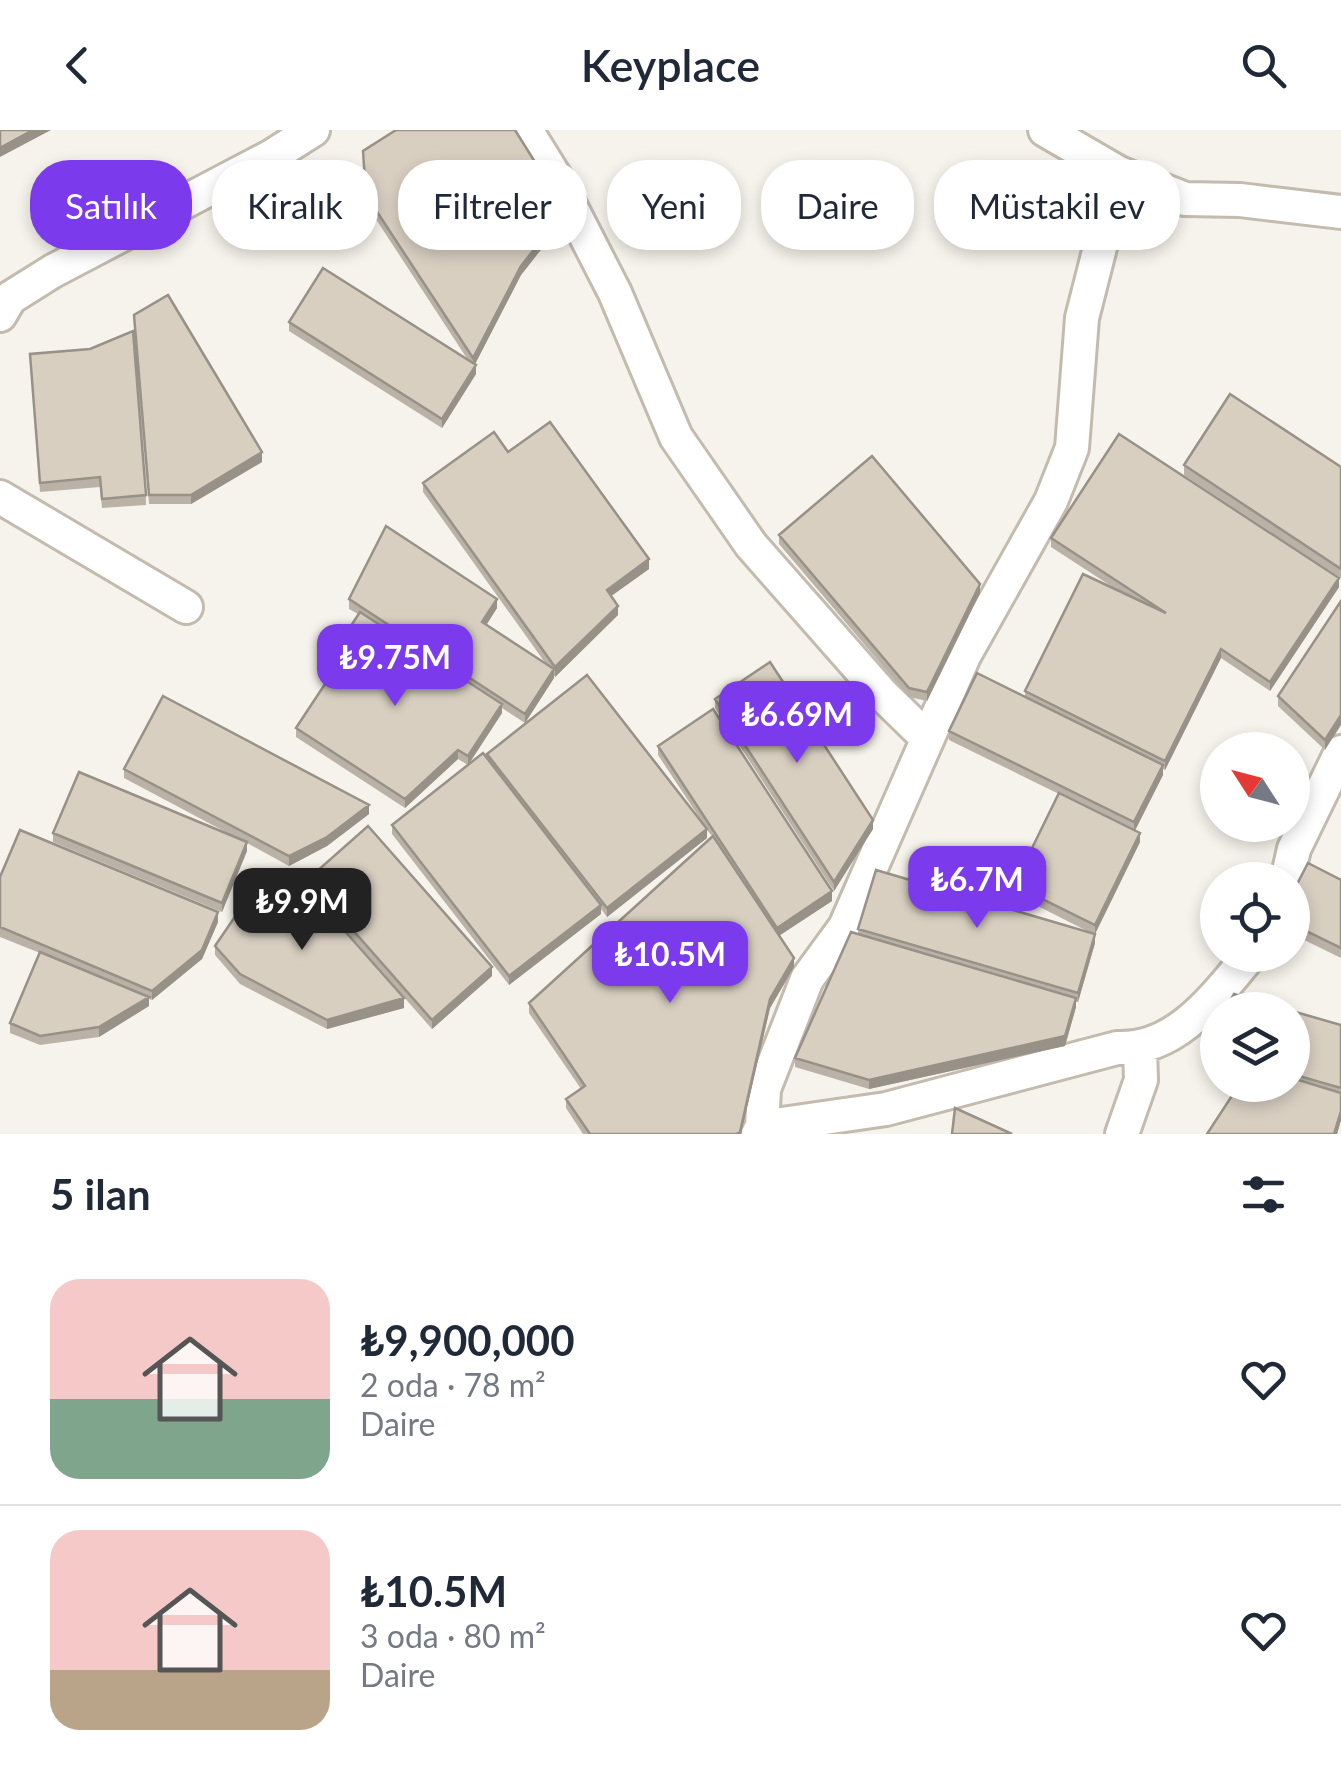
<!DOCTYPE html>
<html lang="tr">
<meta charset="utf-8">
<style>
:root{--surface:#fff;--page:#f2f2f3;--text:#1f2937;--muted:#747a83;--line:#e0e1e3;--accent:#7c3aed}
body{margin:0;font-family:Lato,sans-serif;background:var(--page);color:var(--text);height:100vh;display:flex;flex-direction:column;font-size:38px;white-space:nowrap}
*{box-sizing:border-box;margin:0}
p{font-size:32px;color:var(--muted)}
.icon{flex:none;width:55px;height:55px;fill:none;stroke:currentColor;stroke-width:2;stroke-linecap:round;stroke-linejoin:round}
.map{position:relative;height:1004px;overflow:hidden}
.details{display:flex;flex-direction:column;background:var(--surface);flex:1}
.details>*{flex:none}
.hud{position:absolute;left:30px;top:30px;width:1282px;height:90px;display:flex;gap:20px}
.needle{width:65px;rotate:306deg}
.controls{position:absolute;left:1200px;top:602px;display:grid;gap:20px}
.controls a{display:grid;place-items:center;width:110px;height:110px;border-radius:50%;background:var(--surface);box-shadow:0 5px 15px #0003;font-size:50px}
.price{position:absolute;translate:-50% -85px;padding:0 22px;border-radius:20px;background:var(--accent);color:#fff;font-size:32px;line-height:65px;filter:drop-shadow(0 2px 5px #0008)}
.price::after{content:'';position:absolute;left:50%;top:60px;width:30px;height:22px;margin-left:-15px;background:inherit;clip-path:polygon(0 0,100% 0,50% 100%)}
.price.on{background:#222;color:#fff}
ul{padding:0;list-style:none}
li{display:flex;align-items:center;gap:30px;height:250px;padding:0 50px}
li+li{border-top:2px solid var(--line)}
li span{display:grid;place-items:center;flex:none;width:280px;height:200px;border-radius:30px;color:#555}
li>.icon{margin-inline-start:auto}
span .icon{width:120px;height:120px;fill:#fffc;stroke-width:1}
li b{font-size:42px}
h2{display:flex;justify-content:space-between;align-items:center;height:120px;padding:0 50px;font-size:42px}
.chip{padding:0 35px;border-radius:40px;background:var(--surface);box-shadow:0 5px 15px #0003;font-size:35px;line-height:90px}
.chip.on{background:var(--accent);color:#fff}
header{display:flex;justify-content:space-between;align-items:center;height:130px;padding:0 50px;background:var(--surface);font-size:45px;font-weight:600}
.map>svg:first-child{display:block}
.lines{fill:none;stroke-linecap:round;stroke-linejoin:round}
.minor-casing{stroke:#c2bbae;stroke-width:38}
.minor{stroke:#fff;stroke-width:32}
.wall{fill:#bab2a6}
.shaded-wall{fill:#979187}
.building{fill:#d8cfc1;stroke:#979187;stroke-width:2.5}
</style>
<header><svg class="icon" aria-label="back" viewBox="0 0 24 24"><path d="M15 5l-7 7 7 7"/></svg>Keyplace<svg class="icon" aria-label="search" viewBox="0 0 24 24"><circle cx="10" cy="10" r="6"/><path d="M15 15l6 6"/></svg></header>
<div class="map">
<svg width="1341" height="1004" viewBox="0 0 1341 1004">
<rect width="100%" height="100%" fill="#f6f3ec"/>
<g class="lines">
<!-- minor casing -->
<g class="minor-casing">
<path id="minor" d="M526 0 557 50 615 163 676 307 751 415 883 565 927 608
M1045 0 1119 43 1185 69 1240 70 1341 82
M0 185 10 168 53 141 272 26 313 0
M0 367 186 477
M1287 750 1294 719 1341 622
M762 997 886 979 1117 918C1176 921 1215 867 1250 825
M758 1004 762 997 764 959 807 849 845 797 964 526 1051 371 1072 318 1082 188 1119 43
M1122 1004 1141 950 1140 919"/>
</g>
<!-- minor -->
<use href="#minor" class="minor"/>
</g>
<!-- wall -->
<path class="wall" d="M363 31 565 89 521 145 475 234 476 244 442 298 289 201V192L468 230 366 74Z
M134 185 262 332 191 374H149Z
M30 224 146 365V375L102 378 100 357 40 362Z
M508 322 649 439 611 466 618 485 555 547 554 545V548L525 593 502 578V583L469 634 487 629V624L705 696 658 625V616L832 771 779 806 794 837 770 878 741 1004H583L566 978V969L581 959 529 883V873L712 706 707 700V708L607 787 601 779V784L509 855 392 704V695L468 635 458 629 405 678 296 607V598L331 546 326 543V534L358 484 349 479V469L497 478 486 495 546 534 423 362V353Z
M1184 335 1341 337V448L1184 345Z
M779 405 980 463 927 571 909 567 779 414Z
M1051 408 1339 457 1270 561 1221 528 1165 640 1163 639V645L1135 701 1140 712 1095 804V813L1078 872H1076V877L1065 916 869 959 795 937V928L858 804V799L1093 804 1014 764V755L1059 664 949 610V601L1025 567V561L1114 458 1051 417Z
M1341 471 1325 620 1278 576V566Z
M715 569 873 699 834 761 715 578Z
M124 639 369 684 327 716 289 736 247 713V721L222 782 53 712V703L235 707 124 648Z
M0 747 218 792 202 829 152 870 149 869V876L99 907 40 915 10 903V893L40 823 0 807Z
M308 749 492 846 432 899 308 758Z
M1341 750V828L1292 804V764Z
M215 816 404 878 327 899 240 854 215 825Z
M1292 881 1341 895V990L1337 1004H1207L1292 955Z
M1218 894V931L1205 928V918Z"/>
<!-- shaded-wall -->
<path class="shaded-wall" d="M33 0H51L0 27V18Z
M565 80V89L521 145 473 238V228L521 136Z
M476 235V244L442 298V289Z
M262 322V332L191 374V365Z
M649 429V439L607 469V460Z
M1339 448V457L1270 561V552Z
M980 454V463L927 571V562Z
M497 469V478L482 502V492Z
M618 476V485L555 547V537Z
M1221 519V528L1165 640V631Z
M554 539V548L525 593V584Z
M502 574V583L468 635V626Z
M1341 585V595L1325 620V610Z
M458 620V629L405 678V669Z
M1163 635V645L1134 702V692Z
M369 675V684L327 716 289 736V726Z
M873 690V699L834 761V752Z
M707 699V708L607 787V778Z
M1140 703V712L1095 804V795Z
M247 712V721L222 782V773Z
M832 761V771L777 807V798Z
M601 775V784L509 855V846Z
M218 782V792L202 829 152 870V861Z
M1095 804V813L1078 872V863Z
M794 828V837L770 878 741 1004H736L770 869Z
M492 837V846L432 899V890Z
M149 867V876L99 907V897Z
M404 868V878L327 899V890Z
M1076 868V877L1065 916 869 959V950Z
M1341 981V990L1337 1004H1334Z"/>
<!-- building -->
<path class="building" d="M0 0H33L0 18Z
M396 0H515L565 80 521 136 473 228 366 65 363 21Z
M323 138 476 235 442 289 289 192Z
M168 165 262 322 191 365H149L134 185Z
M133 201 146 365 102 369 100 347 40 353 30 224 90 219Z
M1230 264 1341 337V439L1184 335Z
M550 292 649 429 607 460 618 476 555 537 423 353 494 302 508 322Z
M1119 304 1339 448 1270 552 1221 519 1165 631 1025 561 1083 444 1166 483 1051 408Z
M872 326 980 454 927 562 909 558 779 405Z
M386 396 497 469 482 492 554 539 525 584 349 469Z
M1341 471V585L1325 610 1278 566Z
M360 482 502 574 468 626 458 620 405 669 296 598 335 539 326 534Z
M770 532 873 690 834 752 715 569Z
M977 543 1163 635 1134 692 949 601Z
M587 545 707 699 607 778 487 624Z
M163 566 369 675 327 707 289 726 124 639Z
M713 579 832 761 777 798 658 616Z
M483 623 601 775 509 846 392 695Z
M79 642 247 712 222 773 53 703Z
M1059 663 1140 703 1095 795 1014 755Z
M368 696 492 837 432 890 308 749Z
M20 700 218 782 202 820 152 861 0 797V747Z
M713 706 794 828 770 869 740 1002 736 1004H590L566 969 585 956 529 873Z
M1308 733 1341 750V818L1292 794V764Z
M876 740 1095 804 1078 863 858 799Z
M297 747 404 868 327 890 240 844 215 816 258 753Z
M851 802 1076 868 1065 906 869 950 795 928Z
M40 822 149 867 99 897 40 906 10 893Z
M1234 864 1288 880H1225Z
M1292 881 1341 895V958L1292 944Z
M1218 894V922L1205 918Z
M1292 948 1341 963V981L1334 1004H1207L1239 955H1292Z
M955 978 1012 1004H952Z"/>
</svg>
<div class="controls">
<a><svg class="needle" viewBox="-14 -14 28 28"><path d="M0-13l5 13h-10z" fill="#e53935"/><path d="M0 13l5-13h-10z" fill="#747a83"/></svg></a>
<a><svg class="icon" aria-label="locate" viewBox="0 0 24 24"><circle cx="12" cy="12" r="6"/><path d="M12 2v4M12 18v4M2 12h4M18 12h4"/></svg></a>
<a><svg class="icon" aria-label="layers" viewBox="0 0 24 24"><path d="M12 4l9 5-9 5-9-5zM3 14l9 5 9-5"/></svg></a>
</div>
<b class="price" style="left:395px;top:579px">₺9.75M</b>
<b class="price" style="left:797px;top:636px">₺6.69M</b>
<b class="price" style="left:977px;top:801px">₺6.7M</b>
<b class="price on" style="left:302px;top:823px">₺9.9M</b>
<b class="price" style="left:670px;top:876px">₺10.5M</b>
<div class="hud">
<a class="chip on">Satılık</a>
<a class="chip">Kiralık</a>
<a class="chip">Filtreler</a>
<a class="chip">Yeni</a>
<a class="chip">Daire</a>
<a class="chip">Müstakil ev</a>
</div>
</div>
<section class="details">
<h2>5 ilan<svg class="icon" aria-label="filters" viewBox="0 0 24 24"><path d="M4 7h16M4 17h16"/><circle cx="9" cy="7" r="2"/><circle cx="15" cy="17" r="2"/></svg></h2>
<ul>
<li><span style="background:linear-gradient(#f6c9c9 60%,#7fa58c 0)"><svg class="icon" aria-label="home" viewBox="0 0 24 24"><path d="M3 11l9-7 9 7M6 9v11h12V9"/></svg></span><div><b>₺9,900,000</b><p>2 oda · 78 m²</p><p>Daire</p></div><svg class="icon" aria-label="heart" viewBox="0 0 24 24"><path d="M12 20l-8-8c-3-5 5-10 8-4 3-6 11-1 8 4z"/></svg></li>
<li><span style="background:linear-gradient(#f6c9c9 70%,#b9a48a 0)"><svg class="icon" aria-label="home" viewBox="0 0 24 24"><path d="M3 11l9-7 9 7M6 9v11h12V9"/></svg></span><div><b>₺10.5M</b><p>3 oda · 80 m²</p><p>Daire</p></div><svg class="icon" aria-label="heart" viewBox="0 0 24 24"><path d="M12 20l-8-8c-3-5 5-10 8-4 3-6 11-1 8 4z"/></svg></li>
</ul>
</section>
